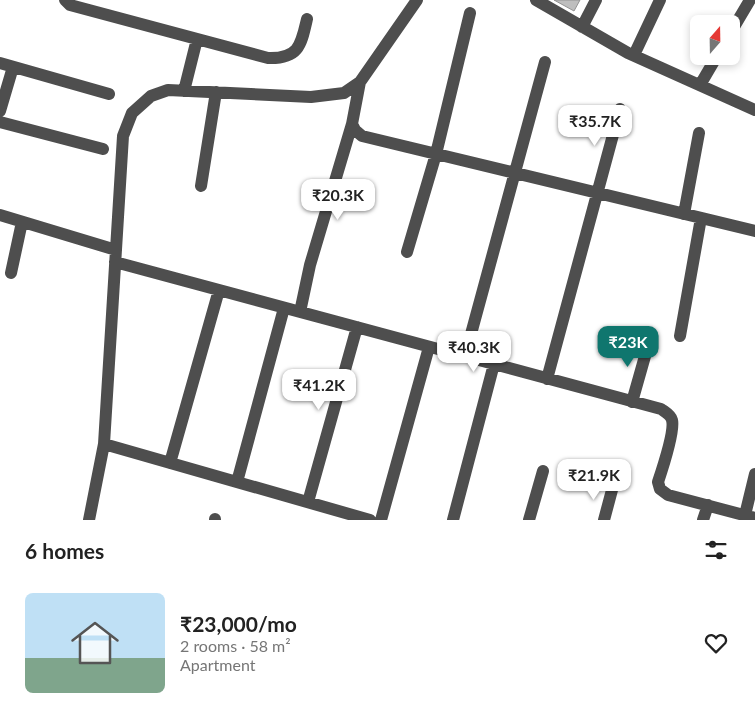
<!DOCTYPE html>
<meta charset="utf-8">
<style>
:root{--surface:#fff;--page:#f6f6f6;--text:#222;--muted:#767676;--accent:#0f766e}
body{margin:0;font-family:Lato,sans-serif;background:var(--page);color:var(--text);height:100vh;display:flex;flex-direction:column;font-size:19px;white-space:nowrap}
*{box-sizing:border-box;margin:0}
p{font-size:16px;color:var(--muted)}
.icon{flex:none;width:28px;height:28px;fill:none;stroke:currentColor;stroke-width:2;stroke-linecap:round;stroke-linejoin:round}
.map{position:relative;height:520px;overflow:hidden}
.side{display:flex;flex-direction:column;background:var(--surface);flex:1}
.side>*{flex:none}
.needle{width:32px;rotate:20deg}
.buttons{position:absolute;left:690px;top:15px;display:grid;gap:10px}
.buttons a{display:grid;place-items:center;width:50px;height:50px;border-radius:8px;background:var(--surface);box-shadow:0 2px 8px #0003;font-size:25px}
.price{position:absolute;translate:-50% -42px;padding:0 11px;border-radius:10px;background:#fff;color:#222;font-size:16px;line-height:32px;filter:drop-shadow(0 1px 2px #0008)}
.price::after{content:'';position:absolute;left:50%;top:30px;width:15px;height:11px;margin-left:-8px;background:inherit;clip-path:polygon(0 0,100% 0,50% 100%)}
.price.on{background:var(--accent);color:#fff}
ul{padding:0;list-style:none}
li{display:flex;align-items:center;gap:15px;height:125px;padding:0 25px}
li span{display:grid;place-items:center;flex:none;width:140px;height:100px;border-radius:8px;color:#555}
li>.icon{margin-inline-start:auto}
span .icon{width:60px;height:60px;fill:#fffc;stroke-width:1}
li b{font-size:21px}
h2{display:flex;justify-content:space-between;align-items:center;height:60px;padding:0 25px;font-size:21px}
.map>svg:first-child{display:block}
.building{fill:#bebebe;stroke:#929292}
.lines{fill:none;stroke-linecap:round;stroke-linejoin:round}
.minor{stroke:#4e4e4e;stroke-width:12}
</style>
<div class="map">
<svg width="755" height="520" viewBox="0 0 755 520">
<rect width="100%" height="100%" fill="#fff"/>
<!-- building -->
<path class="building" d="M554 0H580L574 11Z"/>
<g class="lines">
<!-- minor -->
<path class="minor" d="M65 0 70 5 268 58C299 59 301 45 307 19
M536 0 628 53 755 110
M582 27 596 0
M731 32 750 0
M634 55 660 0
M0 63 109 94
M360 82 352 124 355 130 362 136 755 231
M700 85 717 56
M184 91 197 39
M0 111 13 67
M0 122 103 149
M201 186 216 92
M684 214 699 133
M0 215 116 250
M407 252 436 154 470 13
M115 262 661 409C665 412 671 415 672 420 675 431 662 470 658 482L660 489 668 495 755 518
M11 273 22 222
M300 312 310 265 352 124
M680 336 701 218
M465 356 545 62
M547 379 620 109
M632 402 649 342
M104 444 370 520
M170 463 219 290
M237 482 284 308
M308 502 357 327
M745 515 755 474
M89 520 104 444 123 136 132 113 151 96 168 90 311 97 344 93 360 82 417 0
M215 520V519
M381 520 429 347
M453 520 494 364
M529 520 543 471
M604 520 612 490
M703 520 708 505"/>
</g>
</svg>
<div class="buttons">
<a><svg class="needle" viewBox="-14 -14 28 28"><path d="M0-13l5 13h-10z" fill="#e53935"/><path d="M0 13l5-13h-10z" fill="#767676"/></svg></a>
</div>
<b class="price" style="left:595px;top:147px">₹35.7K</b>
<b class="price" style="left:338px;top:221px">₹20.3K</b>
<b class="price on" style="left:628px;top:368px">₹23K</b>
<b class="price" style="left:474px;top:373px">₹40.3K</b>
<b class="price" style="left:319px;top:411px">₹41.2K</b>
<b class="price" style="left:594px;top:501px">₹21.9K</b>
</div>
<section class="side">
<h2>6 homes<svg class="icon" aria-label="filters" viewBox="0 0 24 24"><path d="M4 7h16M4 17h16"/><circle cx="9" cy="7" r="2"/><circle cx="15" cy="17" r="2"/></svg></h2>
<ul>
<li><span style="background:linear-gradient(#bfe0f5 65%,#7fa58c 0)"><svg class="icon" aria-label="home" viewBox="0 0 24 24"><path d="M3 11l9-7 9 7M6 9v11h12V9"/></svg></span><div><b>₹23,000/mo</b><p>2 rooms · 58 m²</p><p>Apartment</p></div><svg class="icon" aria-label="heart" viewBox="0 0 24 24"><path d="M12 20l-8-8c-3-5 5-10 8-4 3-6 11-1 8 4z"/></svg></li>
</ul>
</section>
